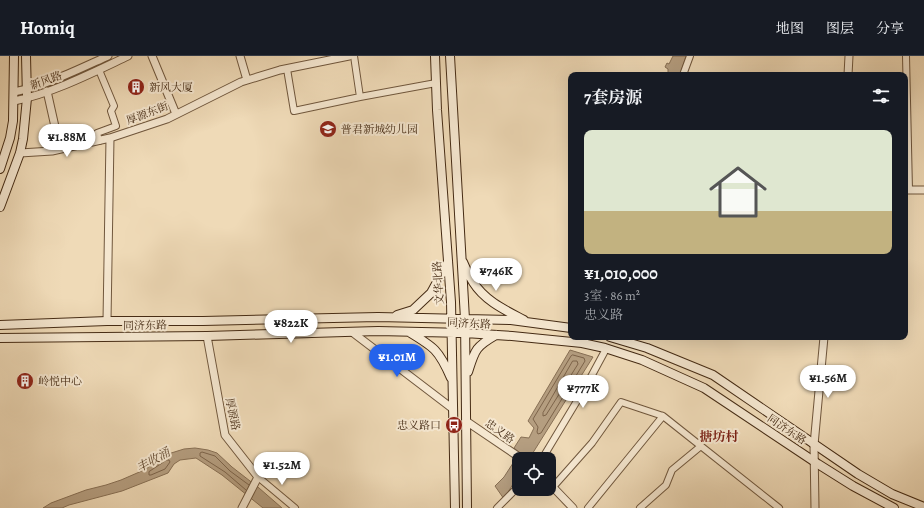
<!DOCTYPE html>
<html lang="zh">
<meta charset="utf-8">
<style>
:root{--surface:#171b24;--page:#20242c;--text:#f1f3f6;--muted:#9ea1a6;--line:#363941;--accent:#2563eb}
body{margin:0;font-family:Alegreya,"Noto Serif SC",serif;background:var(--page);color:var(--text);height:100vh;display:flex;flex-direction:column;font-size:15px;white-space:nowrap}
*{box-sizing:border-box;margin:0}
p{font-size:13px;color:var(--muted)}
.icon{flex:none;width:22px;height:22px;fill:none;stroke:currentColor;stroke-width:2;stroke-linecap:round;stroke-linejoin:round}
.map{position:relative;flex:1;overflow:hidden}
.sheet{position:absolute;left:568px;top:16px;width:340px;height:268px;display:flex;flex-direction:column;background:var(--surface);border-radius:8px;box-shadow:0 4px 16px #0002}
.sheet>*{flex:none}
.tools{position:absolute;left:512px;top:396px;display:grid;gap:8px}
.tools a{display:grid;place-items:center;width:44px;height:44px;border-radius:8px;background:var(--surface);box-shadow:0 4px 16px #0002;font-size:20px}
.price{position:absolute;translate:-50% -34px;padding:0 9px;border-radius:14px;background:#fff;color:#222;font-size:13px;line-height:26px;filter:drop-shadow(0 1px 2px #0008)}
.price::after{content:'';position:absolute;left:50%;top:24px;width:12px;height:9px;margin-left:-6px;background:inherit;clip-path:polygon(0 0,100% 0,50% 100%)}
.price.current{background:var(--accent);color:#fff}
ul{padding:0;list-style:none}
li{display:grid;align-content:center;gap:8px;height:212px;padding:0 16px}
li+li{border-top:1px solid var(--line)}
li span{display:grid;place-items:center;height:124px;border-radius:8px;color:#555}
li>.icon{margin-inline-start:auto}
span .icon{width:72px;height:72px;fill:#fffc;stroke-width:1}
li b{font-size:17px}
h2{display:flex;justify-content:space-between;align-items:center;height:48px;padding:0 16px;font-size:17px}
header{display:flex;align-items:center;gap:24px;box-sizing:border-box;height:56px;padding:0 20px;background:var(--surface);border-bottom:1px solid var(--line)}
header strong{font-size:19px}
nav{display:flex;gap:22px;margin-inline-start:auto;font-size:14px}
.map>svg:first-child{display:block}
.water{fill:#b59e80;stroke:#887055}
.lines{fill:none;stroke-linecap:round;stroke-linejoin:round}
.shore{stroke:#7d644a;stroke-width:1}
.minor-casing{stroke:#70573d;stroke-width:8}
.tertiary-casing{stroke:#70573d;stroke-width:9}
.secondary-casing{stroke:#452b14;stroke-width:10}
.minor{stroke:#f5e7d0;stroke-width:6}
.tertiary{stroke:#f5e7d0;stroke-width:7}
.secondary{stroke:#f5e7d0;stroke-width:8}
.labels{text-anchor:middle;stroke-width:4;stroke-linejoin:round;paint-order:stroke}
.street-label{font-size:11px;fill:#452b14;stroke:#f5e7d0}
.poi-label{font-size:11px;fill:#452b14;stroke:#f5e7d0;text-anchor:start}
.water-label{font-size:12px;font-style:italic;fill:#61482f;stroke:#f5e7d0}
.quarter-label{font-size:13px;font-weight:bold;fill:#7a1f14;stroke:#f5e7d0}
</style>
<header>
<strong>Homiq</strong>
<nav><a>地图</a><a>图层</a><a>分享</a></nav>
</header>
<div class="map">
<svg width="924" height="452" viewBox="0 0 924 452">
<rect width="100%" height="100%" fill="#efdab7"/>
<filter id="stains"><feTurbulence type="fractalNoise" baseFrequency=".005" numOctaves="4"/><feColorMatrix values="0 0 0 0 .2 0 0 0 0 .09 0 0 0 0 .02 0 0 0 .5 -.17"/></filter>
<radialGradient id="worn" r=".72"><stop offset=".6" stop-color="#630" stop-opacity="0"/><stop offset="1" stop-color="#630" stop-opacity=".3"/></radialGradient>
<!-- water -->
<path class="water" d="M673 0H686L680 19H668V13L665 11 667 7 669 8Z
M570 294 593 301 529 403H527L514 392 521 381 529 382 534 372 528 365Z
M195 392 208 394 217 397 232 411 259 432 282 452H263L222 419 196 402 180 404 174 408 168 417 122 435 69 449 62 452H43L51 447 86 434 106 429 121 424 144 414 168 398 184 393Z
M515 404 519 407V418L504 443 495 430 504 421Z"/>
<g class="lines">
<!-- shore -->
<path class="shore" d="M573 299 584 302 585 305 541 377 538 378 537 376 538 371 533 363 571 300Z
M573 305H577L578 308 546 359 543 360V357Z
M167 404H169L170 406 165 413 151 419H149V416Z
M246 434 225 416 200 400V397L202 396 215 400 230 415 249 429"/>
<!-- minor casing -->
<g class="minor-casing">
<path id="minor" d="M354 0 360 41
M906 0 909 134
M287 13 294 55 360 41 436 27
M99 14 114 50 111 55 116 70 97 77 99 85
M683 19 690 0
M542 403 586 330 606 293
M258 421 295 452
M553 431 592 387 621 346 663 360 779 452
M497 452 519 430
M588 452 663 360
M640 452 666 429 672 414 701 390"/>
</g>
<!-- tertiary casing -->
<g class="tertiary-casing">
<path id="tertiary" d="M152 0 176 58
M240 0 247 24
M848 19 849 0
M47 35 60 93
M14 36C47 29 77 14 108 0
M14 45C53 37 92 17 128 0
M20 97 52 95 110 82 167 63 241 26 280 14 349 0
M905 134H924
M107 265 110 82
M352 276 453 353
M207 280 225 379 258 421 242 452
M466 365 522 403
M549 427 573 452
M815 452 814 389 824 281"/>
</g>
<!-- secondary casing -->
<g class="secondary-casing">
<path id="secondary" d="M435 0 437 54 451 246 455 452
M450 0 465 263 467 452
M0 113 10 82 13 65 14 0
M0 151 20 97 23 83 27 42 26 0
M463 206C466 213 469 220 473 226 485 245 505 254 524 264
M397 259 413 254 431 237 448 206
M0 269 107 265H203L378 261 511 264 571 272
M409 276C434 291 439 294 451 322
M610 281 647 292 713 319 858 418 892 438 924 451
M0 282 207 280 378 275 465 277 512 280 582 287 605 292 642 304 704 332 818 408 853 430 894 452
M468 316C475 294 475 291 496 279"/>
</g>
<!-- minor -->
<use href="#minor" class="minor"/>
<!-- tertiary -->
<use href="#tertiary" class="tertiary"/>
<!-- secondary -->
<use href="#secondary" class="secondary"/>
</g>
<!-- icons -->
<defs>
<g id="building-disc" transform="scale(0.9)"><circle r="9.5" fill="#8f2418" stroke="#f5e7d0"/><path d="M-4-6H4V6H1V3H-1V6H-4ZM-2.5-4.3h1.7v1.8h-1.7ZM.8-4.3h1.7v1.8H.8ZM-2.5-1h1.7V.8h-1.7ZM.8-1h1.7V.8H.8Z" fill="#fff"/></g>
<g id="school-disc" transform="scale(0.9)"><circle r="9.5" fill="#8f2418" stroke="#f5e7d0"/><path d="M0-5L7-2L0 1L-7-2ZM-4 1L0 2.5L4 1V4Q0 6-4 4Z" fill="#fff"/></g>
<g id="bus-disc" transform="scale(0.9)"><circle r="9.5" fill="#8f2418" stroke="#f5e7d0"/><path d="M-5-6H5V4H4V6H2V4H-2V6H-4V4H-5ZM-3.5-4V0h7V-4ZM-3.5 1.2v1.5H-2V1.2ZM2 1.2v1.5H3.5V1.2Z" fill="#fff"/></g>
</defs>
<g fill-rule="evenodd">
<use href="#building-disc" x="136" y="31"/>
<use href="#school-disc" x="328" y="73"/>
<use href="#building-disc" x="25" y="325"/>
<use href="#bus-disc" x="454" y="369"/>
</g>
<g class="labels">
<!-- street labels -->
<g class="street-label">
<text transform="translate(46 24) rotate(-20)" y="4">新风路</text>
<text transform="translate(147 57) rotate(-21)" y="4">厚源东街</text>
<text transform="translate(438 227) rotate(-94)" y="4">文华北路</text>
<text transform="translate(469 267) rotate(3)" y="4">同济东路</text>
<text transform="translate(145 269) rotate(-1)" y="4">同济东路</text>
<text transform="translate(233 358) rotate(78)" y="4">厚源路</text>
<text transform="translate(787 373) rotate(34)" y="4">同济东路</text>
<text transform="translate(500 375) rotate(35)" y="4">忠义路</text>
</g>
<!-- poi labels -->
<g class="poi-label">
<text x="149" y="35">新风大厦</text>
<text x="341" y="77">普君新城幼儿园</text>
<text x="38" y="329">岭悦中心</text>
<text x="441" y="373" text-anchor="end">忠义路口</text>
</g>
<!-- water labels -->
<g class="water-label">
<text transform="translate(153 404) rotate(-29)" y="4">丰收涌</text>
</g>
<!-- quarter labels -->
<g class="quarter-label">
<text x="719" y="385">搪坊村</text>
</g>
</g>
<rect width="100%" height="100%" filter="url(#stains)"/>
<rect width="100%" height="100%" fill="url(#worn)"/>
</svg>
<div class="tools">
<a><svg class="icon" aria-label="locate" viewBox="0 0 24 24"><circle cx="12" cy="12" r="6"/><path d="M12 2v4M12 18v4M2 12h4M18 12h4"/></svg></a>
</div>
<b class="price" style="left:67px;top:102px">¥1.88M</b>
<b class="price" style="left:496px;top:236px">¥746K</b>
<b class="price" style="left:291px;top:288px">¥822K</b>
<b class="price current" style="left:397px;top:322px">¥1.01M</b>
<b class="price" style="left:828px;top:343px">¥1.56M</b>
<b class="price" style="left:583px;top:353px">¥777K</b>
<b class="price" style="left:282px;top:430px">¥1.52M</b>
<section class="sheet">
<h2>7套房源<svg class="icon" aria-label="filters" viewBox="0 0 24 24"><path d="M4 7h16M4 17h16"/><circle cx="9" cy="7" r="2"/><circle cx="15" cy="17" r="2"/></svg></h2>
<ul>
<li><span style="background:linear-gradient(#dfe7d0 65%,#c2b280 0)"><svg class="icon" aria-label="home" viewBox="0 0 24 24"><path d="M3 11l9-7 9 7M6 9v11h12V9"/></svg></span><div><b>¥1,010,000</b><p>3室 · 86 m²</p><p>忠义路</p></div></li>
</ul>
</section>
</div>
